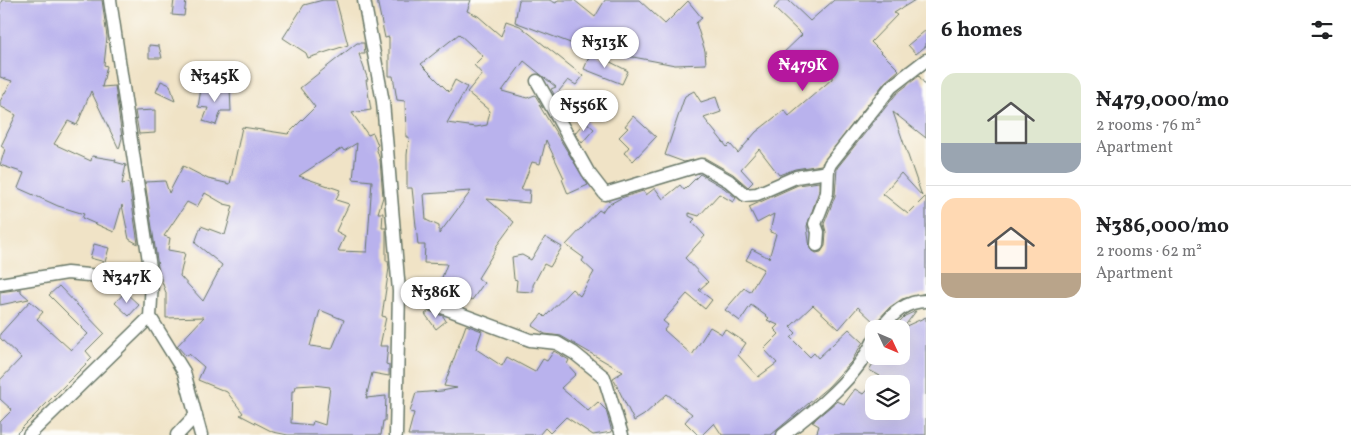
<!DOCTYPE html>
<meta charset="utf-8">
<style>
:root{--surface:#fff;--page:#f6f6f6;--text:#202124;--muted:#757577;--line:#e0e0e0;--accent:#b5179e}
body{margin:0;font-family:Vollkorn,serif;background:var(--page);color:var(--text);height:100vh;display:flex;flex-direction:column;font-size:19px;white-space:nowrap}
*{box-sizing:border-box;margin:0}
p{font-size:16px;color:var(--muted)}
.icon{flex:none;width:28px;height:28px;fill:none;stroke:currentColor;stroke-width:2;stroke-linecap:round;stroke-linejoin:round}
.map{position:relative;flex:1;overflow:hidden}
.sheet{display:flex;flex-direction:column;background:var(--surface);width:425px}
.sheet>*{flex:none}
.needle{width:32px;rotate:134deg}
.controls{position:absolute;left:865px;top:320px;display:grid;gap:10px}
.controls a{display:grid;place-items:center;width:45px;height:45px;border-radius:10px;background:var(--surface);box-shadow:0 5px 20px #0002;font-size:25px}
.price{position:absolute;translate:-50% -42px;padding:0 11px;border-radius:18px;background:#fff;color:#222;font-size:16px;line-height:32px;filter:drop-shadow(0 1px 2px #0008)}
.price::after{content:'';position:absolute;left:50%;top:30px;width:15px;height:11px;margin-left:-8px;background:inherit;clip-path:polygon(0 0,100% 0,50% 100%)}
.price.selected{background:var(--accent);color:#fff}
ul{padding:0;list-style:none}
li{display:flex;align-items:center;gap:15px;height:125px;padding:0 15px}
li+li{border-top:1px solid var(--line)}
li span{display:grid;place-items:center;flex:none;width:140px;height:100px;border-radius:15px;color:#555}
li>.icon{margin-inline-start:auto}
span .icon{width:60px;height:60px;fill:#fffc;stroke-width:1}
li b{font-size:21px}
h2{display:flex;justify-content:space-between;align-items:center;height:60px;padding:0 15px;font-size:21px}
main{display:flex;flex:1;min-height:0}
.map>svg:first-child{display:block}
.building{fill:#b9b2ed;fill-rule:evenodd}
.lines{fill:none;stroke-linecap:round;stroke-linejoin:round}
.minor-casing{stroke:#687767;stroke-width:15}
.minor{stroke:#fff;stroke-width:12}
</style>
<main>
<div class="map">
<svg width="926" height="435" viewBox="0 0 926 435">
<rect width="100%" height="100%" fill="#fdfcf7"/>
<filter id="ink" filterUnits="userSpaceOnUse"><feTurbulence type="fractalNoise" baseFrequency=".02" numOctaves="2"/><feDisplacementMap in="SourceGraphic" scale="10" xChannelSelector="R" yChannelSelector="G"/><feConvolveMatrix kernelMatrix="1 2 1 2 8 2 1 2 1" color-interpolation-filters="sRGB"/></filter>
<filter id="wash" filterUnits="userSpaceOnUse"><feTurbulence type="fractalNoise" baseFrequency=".0096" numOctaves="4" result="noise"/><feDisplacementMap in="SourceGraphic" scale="20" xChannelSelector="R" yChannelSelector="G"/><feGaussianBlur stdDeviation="1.12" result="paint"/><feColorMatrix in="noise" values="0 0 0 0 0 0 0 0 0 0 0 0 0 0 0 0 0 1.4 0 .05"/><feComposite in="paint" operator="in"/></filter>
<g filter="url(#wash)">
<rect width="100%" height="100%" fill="#f0e3c6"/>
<g id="blocks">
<!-- building -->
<path class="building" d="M2 0H102L107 37 104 65 107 66 102 87 115 86 122 138 119 149 91 91 77 125 68 121 54 144 91 161 92 156 116 160 115 162 126 165 122 184 129 183 138 244 129 239 122 205 114 232 82 218 84 214 58 206 18 188 24 173 0 165 5 149 1 146 16 115 0 106V101L12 81 0 77V5Z
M174 0H186L184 16 172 15Z
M323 0H336L348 45 308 58 306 53 283 38 304 5Z
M377 0H471L467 11 478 16 501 36 506 21 520 26 583 76 576 85 568 80 555 96 551 89 556 87 524 61 502 91 527 98 535 95 543 108 539 105 588 185 568 194 562 179 564 178 546 140 540 164 532 162 521 190H530L529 203 487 199 514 222 495 248 496 249 478 278 484 283 472 300 438 288 447 264 424 263 425 245H418L412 188H407V155L409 137H406L405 101 397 100 393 76H389V37L385 38ZM459 34 483 56 474 65 482 74 467 92 490 111 487 125 476 127 447 123 467 87 455 80 449 92 421 64ZM471 191 439 234V226L426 220 424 194Z
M519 0H549L556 3 558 0H574L595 17 605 0H639L665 24 688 1 702 18 696 23 705 51 706 64 675 65 581 47 515 22Z
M781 0H788L810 21 834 0H915L894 13 897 15 871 42 899 70 885 82 821 165 795 169 779 175 759 149 741 169 753 182 748 187 733 174 705 158 684 162 665 155 685 96 694 91 701 102 716 97 721 112 704 118 727 147 730 144 738 153 756 132 784 110 789 116 832 79V76L818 63 804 71 798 60 789 68 779 57 802 35 774 8Z
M926 30V46L916 54 908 45Z
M357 43H364L365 54H359L368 80H366L371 110 352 113 368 135 373 133 378 145 376 147 380 160 383 197 378 213H383L382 228H386V261H388L389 268 382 316 386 317 380 346H388L386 364 389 365V376L372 373 366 398 386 396 385 421H383L381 435H288L273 432 240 415 243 413 227 392 198 380 204 367 189 354 186 356 177 346 204 317 166 318V293L159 273 145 182 165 181 169 193 183 166 208 179 230 184 242 127 288 134 315 107 300 88ZM357 143 353 179 372 181 367 252 338 251 345 236 336 231 349 204 336 200 340 190 299 176 342 148 344 151ZM205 193 224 204 233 206 225 235 201 226 195 243 222 265 203 301 180 276 185 253 168 250 170 238 164 236 187 202 197 207ZM320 310 344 320 332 349 310 346ZM313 385 330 387 325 425 313 421 312 425 291 423 292 391H295L296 386Z
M149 45 159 46 162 58H149Z
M591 52 628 71 622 84 584 69Z
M919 76 926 86V138L893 112 922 196 901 173 883 194 908 214 926 196V293L902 299 890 307 875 323 858 307 839 329 813 305 790 327 796 333 791 338 810 357 814 353 818 358 849 329 863 342 851 362 828 387 771 435H722L714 423 702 435H698L685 422 692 414 667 394 644 415 634 421 613 378 623 372 561 336 545 334 532 326 542 314 545 317 572 289 580 296 594 272 582 261 584 258 566 245 599 210 602 212 606 206 621 198 643 191 646 195 655 188 663 199 680 185 684 190 700 174 724 188 736 198 733 202 719 194 699 216 689 213V216L695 219 692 222 705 236 685 258 708 282 699 290 712 300 705 309 687 294 663 321 668 325 664 330 692 355 710 327 722 334 725 329 746 343 738 355 758 377 777 363 764 349 779 334 774 329 778 325 767 320 769 318 751 305 740 321 725 310 744 288 750 292 764 269 746 260 752 249 769 258 776 234 770 232 774 214 757 223 749 207 798 185 819 182V191L807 226 810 249 816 253 821 252 825 246 826 232 824 224 835 196 837 168 897 93Z
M161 81 170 85 175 101 156 92Z
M230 88 231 111H221L216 125 203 121 208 108 198 107 201 89Z
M155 110V133L139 134 135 111Z
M633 116 656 137 633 161 624 153 629 147 619 137 628 128 625 126Z
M585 121 594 129 582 143 575 133Z
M545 237 562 247 550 267 544 264 533 285V292L516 291 517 280 514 279 512 257 522 255 531 260Z
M94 244 109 248 105 262 90 258Z
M59 286 104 333 86 351 92 358 15 435H0V422L12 410 0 399V380L21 358 0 338V334L30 301 43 312 37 319 71 350 88 334 49 295Z
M21 289V292L29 299 0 305V292Z
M125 292 139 305 129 316 115 303Z
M429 311 443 316 446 321 436 329 425 314Z
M916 311 904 327 926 317V435H816L819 426 812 422 837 401 844 404 855 389 863 394 880 376 869 370 878 356H901V329H892L905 316ZM874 384H901V411H874Z
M466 325 482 331 476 349 502 366 507 357 535 372 543 359 547 361 554 351 569 360 567 364 576 374 561 388 588 411 598 402 606 410 612 432 593 435 566 417 550 433 545 428 539 435H408L414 413 410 412 416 393 442 391 457 388 444 386Z"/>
</g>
</g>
<g filter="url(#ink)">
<use href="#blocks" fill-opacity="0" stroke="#687767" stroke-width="1"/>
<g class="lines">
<!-- minor casing -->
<g class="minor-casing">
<path id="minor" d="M110 0 152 281 150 317 184 372 201 435
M364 0 383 102 399 291 396 435
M537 81 588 172 605 194 701 165 729 181 745 195 757 194 796 177 828 172
M817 245 818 232 815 224 827 193 828 169 830 164 891 87 926 60
M0 284 67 273 152 281
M399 291 530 340 557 343 574 353 604 377 622 435
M881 329C893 313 906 301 926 301
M29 435 150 317
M177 435 196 415
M783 435C815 411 857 377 874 340"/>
</g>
<!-- minor -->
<use href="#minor" class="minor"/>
</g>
</g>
</svg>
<div class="controls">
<a><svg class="needle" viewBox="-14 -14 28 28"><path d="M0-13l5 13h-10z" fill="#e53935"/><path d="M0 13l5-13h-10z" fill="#757577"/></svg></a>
<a><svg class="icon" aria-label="layers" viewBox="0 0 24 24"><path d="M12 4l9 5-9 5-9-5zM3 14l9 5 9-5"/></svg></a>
</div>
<b class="price" style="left:605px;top:69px">₦313K</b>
<b class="price selected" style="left:803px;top:92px">₦479K</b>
<b class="price" style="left:215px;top:103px">₦345K</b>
<b class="price" style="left:584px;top:132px">₦556K</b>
<b class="price" style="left:127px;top:304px">₦347K</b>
<b class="price" style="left:436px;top:319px">₦386K</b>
</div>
<section class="sheet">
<h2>6 homes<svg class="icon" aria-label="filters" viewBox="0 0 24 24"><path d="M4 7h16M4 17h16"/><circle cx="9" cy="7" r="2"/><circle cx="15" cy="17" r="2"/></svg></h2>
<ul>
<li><span style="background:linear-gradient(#dfe7d0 70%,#9aa5b1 0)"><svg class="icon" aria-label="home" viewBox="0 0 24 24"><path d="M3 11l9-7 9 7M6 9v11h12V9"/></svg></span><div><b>₦479,000/mo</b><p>2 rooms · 76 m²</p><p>Apartment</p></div></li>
<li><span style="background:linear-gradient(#ffd9b3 75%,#b9a48a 0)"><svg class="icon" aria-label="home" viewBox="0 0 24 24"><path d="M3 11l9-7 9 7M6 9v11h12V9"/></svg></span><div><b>₦386,000/mo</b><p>2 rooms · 62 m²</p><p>Apartment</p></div></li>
</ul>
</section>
</main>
